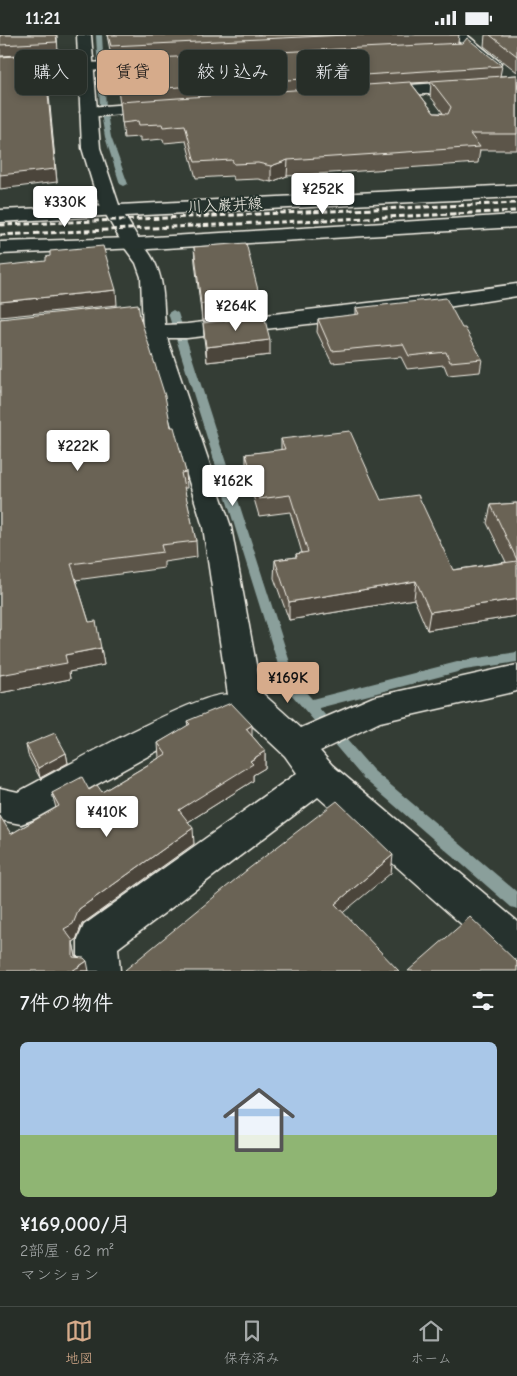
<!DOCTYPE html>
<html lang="ja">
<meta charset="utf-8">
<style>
:root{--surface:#272e28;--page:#333a34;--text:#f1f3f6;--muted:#a4a8a8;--line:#434a45;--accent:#d6ab8b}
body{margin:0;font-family:"Comic Neue","Klee One",sans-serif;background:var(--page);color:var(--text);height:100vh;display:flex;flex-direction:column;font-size:19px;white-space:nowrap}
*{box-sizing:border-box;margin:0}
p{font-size:16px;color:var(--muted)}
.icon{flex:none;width:28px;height:28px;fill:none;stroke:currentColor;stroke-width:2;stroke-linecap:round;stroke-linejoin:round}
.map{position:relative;height:936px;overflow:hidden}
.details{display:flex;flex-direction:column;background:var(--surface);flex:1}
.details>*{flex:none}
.hud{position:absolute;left:15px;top:15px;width:488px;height:45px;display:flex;gap:10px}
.price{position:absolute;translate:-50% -42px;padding:0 11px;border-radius:5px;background:#fff;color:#222;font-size:16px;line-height:32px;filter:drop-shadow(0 1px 2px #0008)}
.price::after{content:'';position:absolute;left:50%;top:30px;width:15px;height:11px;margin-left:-8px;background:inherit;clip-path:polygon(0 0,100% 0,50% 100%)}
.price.current{background:var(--accent);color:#111}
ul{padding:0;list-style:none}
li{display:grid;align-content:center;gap:10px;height:265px;padding:0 20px}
li span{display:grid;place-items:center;height:155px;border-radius:8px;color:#555}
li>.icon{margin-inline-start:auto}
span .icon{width:90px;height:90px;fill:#fffc;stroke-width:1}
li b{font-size:21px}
h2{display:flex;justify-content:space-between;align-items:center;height:60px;padding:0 20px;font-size:21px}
.chip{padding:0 18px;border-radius:8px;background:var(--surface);box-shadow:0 2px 8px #0003,0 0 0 1px var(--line);font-size:18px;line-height:45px}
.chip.current{background:var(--accent);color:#111}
.status{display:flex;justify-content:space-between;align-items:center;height:35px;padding:0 25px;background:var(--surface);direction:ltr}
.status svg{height:14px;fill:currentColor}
.tabs{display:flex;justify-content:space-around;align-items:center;height:70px;border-top:1px solid var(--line);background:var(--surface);font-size:14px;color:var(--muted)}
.tabs a{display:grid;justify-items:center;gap:2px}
.tabs .current{color:var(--accent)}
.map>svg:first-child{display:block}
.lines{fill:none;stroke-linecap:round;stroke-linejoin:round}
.stream{fill:#8a9f9b;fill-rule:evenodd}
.minor-casing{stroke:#f4f1e8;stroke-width:3}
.tertiary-casing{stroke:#f4f1e8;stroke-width:3}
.secondary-casing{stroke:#f4f1e8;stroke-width:3}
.minor{fill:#26332d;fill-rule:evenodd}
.tertiary{fill:#26332d;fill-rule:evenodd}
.secondary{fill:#26332d;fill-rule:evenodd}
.rail{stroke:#f4f1e8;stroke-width:3;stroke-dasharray:5.5 3;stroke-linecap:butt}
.wall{fill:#5c5548;stroke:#f4f1e8;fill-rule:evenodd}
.shaded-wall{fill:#4b453b;stroke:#f4f1e8}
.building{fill:#6b6354;stroke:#f4f1e8}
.labels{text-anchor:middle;stroke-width:4;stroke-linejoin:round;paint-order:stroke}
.far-street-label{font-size:15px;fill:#f4f1e8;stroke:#26332d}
</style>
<div class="status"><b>11:21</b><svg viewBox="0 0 49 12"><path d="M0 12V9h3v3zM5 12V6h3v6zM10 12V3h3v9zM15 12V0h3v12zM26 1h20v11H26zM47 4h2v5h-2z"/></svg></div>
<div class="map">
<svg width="517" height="936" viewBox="0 0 517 936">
<rect width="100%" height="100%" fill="#343d35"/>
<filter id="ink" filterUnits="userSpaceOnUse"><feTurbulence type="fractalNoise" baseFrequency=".02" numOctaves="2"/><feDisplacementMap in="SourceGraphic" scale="10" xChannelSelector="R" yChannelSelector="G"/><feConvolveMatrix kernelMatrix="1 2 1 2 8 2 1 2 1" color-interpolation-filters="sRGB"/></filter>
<g filter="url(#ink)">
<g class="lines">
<!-- stream -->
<path class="stream" d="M96 0H102L106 73 111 102 128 149 124 151 120 149 105 102 100 73Z
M173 275 178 278 296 646 312 664 465 625 517 617V627L465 635 319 673 373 735 517 857V874L511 872 363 743 285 652 168 278Z"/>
<!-- minor casing -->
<g class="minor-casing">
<path id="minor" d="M451 0H467L501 28 499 31H489Z
M86 18 91 19 93 22 91 25 0 31V23Z
M151 25 156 26 158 29 156 32 86 36 81 35 79 32 81 29 86 28Z
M517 43V53L379 62 373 60 371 57 373 54 379 52Z
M159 67 165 69 167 72 165 75 88 82 82 80 80 77 82 74 88 72Z
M132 203C140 205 142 208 147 215 165 239 163 261 165 290L187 289 428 261 517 249V261L428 275 187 303H167L231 492 261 657 301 693 373 662 517 630V656L380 687 320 716 332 730 517 886V931L503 926 318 762 118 913 120 936H78V904L84 890 297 738 285 721 237 676 235 681 177 705 34 784 21 789 0 785V753L18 757C48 741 205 653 228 660L203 492 143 297 141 242 136 228 122 209 125 205Z"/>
</g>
<!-- tertiary casing -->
<g class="tertiary-casing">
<path id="tertiary" d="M112 170 119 172 122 176 119 180 0 187V175Z
M132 203 139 205 142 209 139 213 0 219V207Z"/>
</g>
<!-- secondary casing -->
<g class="secondary-casing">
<path id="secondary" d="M77 0H91L100 113 119 170 517 150V162L125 181 138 203 517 180V192L132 215 125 213 98 166 82 113Z"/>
</g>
<!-- minor -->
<use href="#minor" class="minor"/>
<!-- tertiary -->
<use href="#tertiary" class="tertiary"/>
<!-- secondary -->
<use href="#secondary" class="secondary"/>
<!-- rail -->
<path class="rail" d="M0 190 517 168
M0 200 517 176"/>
</g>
<!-- wall -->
<path class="wall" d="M0 0H57L58 18 0 21Z
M107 0H459L458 8 502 31 500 41 517 40V115H480L478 128 287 141 271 147 258 144 234 145 232 141 196 143 186 106 164 108 163 104 140 106V102L124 103 120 68 115 36 114 25 152 23 112 25ZM431 47 430 61 443 78H434L411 48Z
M485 0H517V37L484 11Z
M57 18 59 49H48L57 147 0 22Z
M194 212 260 279 202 285 195 227Z
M356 273 462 293 482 324 480 337 448 340 444 330 407 334 401 322 332 328 317 297 318 284 356 280Z
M140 282 171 392 186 437 187 453H184L196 506 197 522 164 527V533L76 545 89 587 101 613 104 630 69 637 70 644 0 658V284Z
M203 288 270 320 207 327 204 303Z
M281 404 381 465 453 535 506 527 487 488 491 470 517 468V581L427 595 414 564 289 585 274 543 275 525 296 522V519L302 518 290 477 259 481 246 436V419L281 415Z
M187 686 252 701 265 716V733L253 740V746L188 787 194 809 82 889 76 905 73 907 76 922 0 936 11 799 56 773 52 758 89 755 102 757 159 723 158 708 188 691Z
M26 710 66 718 68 728 40 743 28 720Z"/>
<!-- shaded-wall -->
<path class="shaded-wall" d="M46 38 57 147 0 154V140Z
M288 125 287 141 271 147V131Z
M116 255 117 270 0 282V267Z
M260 263V279L202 285 201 269Z
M270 305V320L207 327 206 312Z
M416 546 414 564 289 585V567Z
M517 564V581L427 595 430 577Z
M101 613 104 630 69 637 70 644 0 658V640L65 620Z
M252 690V706L246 694Z
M265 716V733L253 740V746L180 792 179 775Z
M66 718 68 728 40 743 38 733Z
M193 793 194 809 82 889 76 905 73 907 76 922 77 933 87 926 89 936H72L64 894 79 874Z
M393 820 391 838 333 886 335 869Z"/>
<!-- building -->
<path class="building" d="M0 0H56L57 7 0 10Z
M108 0H346L111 11Z
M490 0H517V21Z
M467 3 502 31 119 56 114 25 463 8Z
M57 18 58 37 46 38 55 134 0 140V22Z
M517 40V99H470L480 112 288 125 271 131 258 128 234 129 232 125 195 127 185 90 163 92 162 89 139 90 138 86 122 88 120 67 410 47 434 78 448 79 451 72 431 46Z
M246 208 260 263 201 269 194 212Z
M103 211 116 255 0 267V231L46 226V222L50 221V216Z
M446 263 462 293H465L482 324 450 327 446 317 409 321 403 309 332 316 318 284 359 279 356 273Z
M138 269 140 282 165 361 171 392H174L186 437 181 438 196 506 161 510 163 517 71 529 89 587 96 586 101 613 65 620 67 628 0 640V284Z
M264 281 270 305 206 312 203 288Z
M350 396 381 465 418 460 453 535 517 526V564L430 577 416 546 289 567 275 525 297 522 296 519 308 517 290 460 259 464 246 419 285 414 281 404Z
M517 468V525L491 470Z
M231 668 252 690 246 694 265 716 250 726 253 729 179 775 193 793 79 874 73 889 64 894 73 906V922L84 923 87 926 72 936H0V781L11 799 59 771 52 758 82 742 89 755 97 750 102 757 166 719 158 708 190 689 187 686Z
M55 698 66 718 38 733 26 710Z
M337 766 393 820 335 869 399 936H126L125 935 247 835Z
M470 882 517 927V936H408Z"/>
</g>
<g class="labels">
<!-- far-street labels -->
<g class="far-street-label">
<text transform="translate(225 170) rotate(-3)" y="5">川入巌井線</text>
</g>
</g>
</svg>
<b class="price" style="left:323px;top:180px">¥252K</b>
<b class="price" style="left:65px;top:193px">¥330K</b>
<b class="price" style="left:236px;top:297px">¥264K</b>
<b class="price" style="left:78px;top:437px">¥222K</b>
<b class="price" style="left:233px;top:472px">¥162K</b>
<b class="price current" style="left:288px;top:669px">¥169K</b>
<b class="price" style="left:107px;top:803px">¥410K</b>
<div class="hud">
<a class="chip">購入</a>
<a class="chip current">賃貸</a>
<a class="chip">絞り込み</a>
<a class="chip">新着</a>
</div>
</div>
<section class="details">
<h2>7件の物件<svg class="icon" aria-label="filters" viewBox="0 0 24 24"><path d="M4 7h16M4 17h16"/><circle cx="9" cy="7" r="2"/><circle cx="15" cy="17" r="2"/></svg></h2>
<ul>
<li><span style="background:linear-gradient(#a9c7e8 60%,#8fb573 0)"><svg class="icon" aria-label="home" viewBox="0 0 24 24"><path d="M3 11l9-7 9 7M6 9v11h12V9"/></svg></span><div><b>¥169,000/月</b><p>2部屋 · 62 m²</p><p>マンション</p></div></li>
</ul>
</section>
<nav class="tabs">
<a class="current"><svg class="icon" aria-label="map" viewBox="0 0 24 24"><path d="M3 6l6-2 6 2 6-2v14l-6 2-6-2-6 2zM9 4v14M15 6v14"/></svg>地図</a>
<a><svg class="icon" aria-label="saved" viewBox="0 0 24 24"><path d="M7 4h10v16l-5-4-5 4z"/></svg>保存済み</a>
<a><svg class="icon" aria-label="home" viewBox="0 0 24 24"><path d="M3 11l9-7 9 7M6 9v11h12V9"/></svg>ホーム</a>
</nav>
